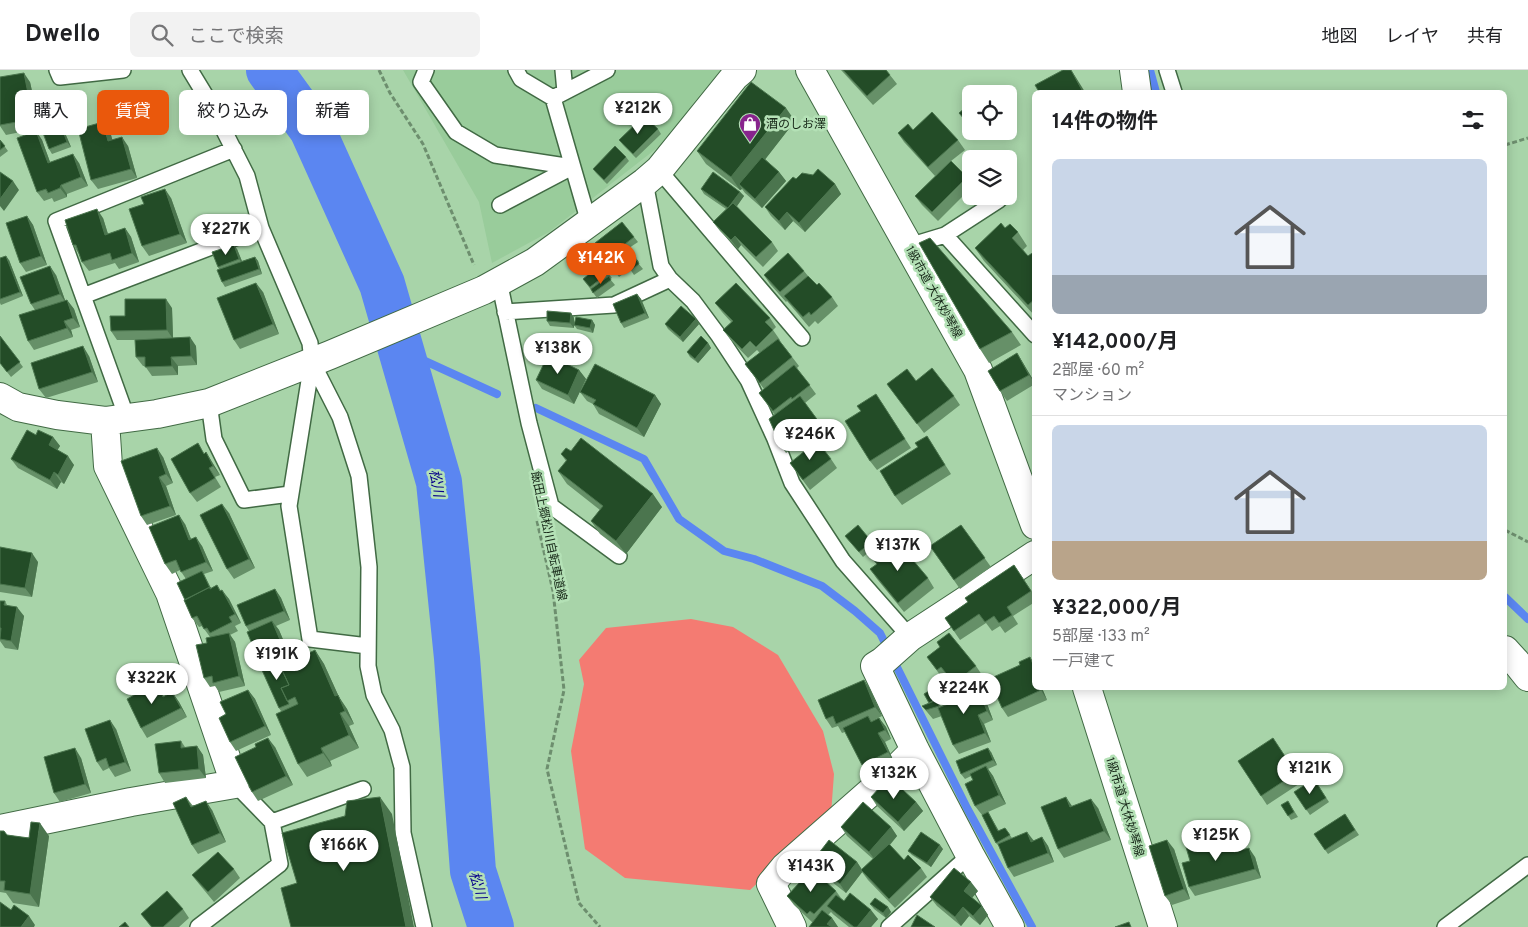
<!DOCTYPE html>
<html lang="ja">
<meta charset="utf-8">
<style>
:root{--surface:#fff;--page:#f2f2f2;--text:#202124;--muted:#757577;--line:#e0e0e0;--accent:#ea580c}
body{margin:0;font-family:Overpass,"Noto Sans JP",sans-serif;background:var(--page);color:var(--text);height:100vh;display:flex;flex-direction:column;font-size:19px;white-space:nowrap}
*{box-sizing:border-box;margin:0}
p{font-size:16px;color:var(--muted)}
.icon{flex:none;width:28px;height:28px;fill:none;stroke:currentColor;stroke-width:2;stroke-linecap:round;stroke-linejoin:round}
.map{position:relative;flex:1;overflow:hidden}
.panel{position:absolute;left:1032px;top:20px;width:475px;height:600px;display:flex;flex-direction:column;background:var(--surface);border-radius:8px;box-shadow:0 2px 12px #0003}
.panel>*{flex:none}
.guide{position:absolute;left:15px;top:20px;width:475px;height:45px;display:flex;gap:10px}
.buttons{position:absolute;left:962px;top:15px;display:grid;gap:10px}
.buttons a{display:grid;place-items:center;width:55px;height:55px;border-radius:8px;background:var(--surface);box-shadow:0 2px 12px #0003;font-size:25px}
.price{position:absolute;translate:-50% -42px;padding:0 11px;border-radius:18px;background:#fff;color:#222;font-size:16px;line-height:32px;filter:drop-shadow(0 1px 2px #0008)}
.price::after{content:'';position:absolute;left:50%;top:30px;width:15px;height:11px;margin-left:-8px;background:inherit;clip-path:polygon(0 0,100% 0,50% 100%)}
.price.selected{background:var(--accent);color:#fff}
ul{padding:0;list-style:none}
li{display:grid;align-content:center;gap:10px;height:265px;padding:0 20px}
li+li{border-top:1px solid var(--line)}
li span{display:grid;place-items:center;height:155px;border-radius:8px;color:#555}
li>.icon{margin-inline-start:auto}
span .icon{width:90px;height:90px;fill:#fffc;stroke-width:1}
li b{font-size:21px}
h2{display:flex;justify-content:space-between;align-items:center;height:60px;padding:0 20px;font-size:21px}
.chip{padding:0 18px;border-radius:8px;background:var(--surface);box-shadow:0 2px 12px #0003;font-size:18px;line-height:45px}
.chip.selected{background:var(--accent);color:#fff}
header{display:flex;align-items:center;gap:30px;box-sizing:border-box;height:70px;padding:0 25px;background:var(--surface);border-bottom:1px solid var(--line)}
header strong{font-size:24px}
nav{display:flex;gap:28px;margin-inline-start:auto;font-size:18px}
.search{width:350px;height:45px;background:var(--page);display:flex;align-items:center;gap:12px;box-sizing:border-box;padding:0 18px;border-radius:8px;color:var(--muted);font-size:19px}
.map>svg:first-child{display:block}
.built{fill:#99cc9b}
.green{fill:#f47b72}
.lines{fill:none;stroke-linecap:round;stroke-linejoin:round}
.stream{stroke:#5b86f1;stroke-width:8}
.river{stroke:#5b86f1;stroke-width:46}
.service-casing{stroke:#416a44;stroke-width:18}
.minor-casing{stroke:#416a44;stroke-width:30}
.path{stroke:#6d8e6e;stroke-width:3;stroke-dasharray:5 2.5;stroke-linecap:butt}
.service{stroke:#fff;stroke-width:15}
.minor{stroke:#fff;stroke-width:28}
.wall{fill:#669068}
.shaded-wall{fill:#4b754e}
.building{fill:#234c27;stroke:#4b754e}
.labels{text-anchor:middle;stroke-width:5;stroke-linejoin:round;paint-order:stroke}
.poi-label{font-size:12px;fill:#172818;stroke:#b4e1b6;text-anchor:start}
.street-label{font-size:12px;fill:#172818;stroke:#b4e1b6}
.water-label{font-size:14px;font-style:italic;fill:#07008a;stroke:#b4e1b6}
</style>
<header>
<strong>Dwello</strong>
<div class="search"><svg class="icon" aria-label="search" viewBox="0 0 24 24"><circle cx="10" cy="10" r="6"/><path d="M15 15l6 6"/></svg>ここで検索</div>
<nav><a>地図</a><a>レイヤ</a><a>共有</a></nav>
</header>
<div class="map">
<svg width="1528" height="857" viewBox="0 0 1528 857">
<rect width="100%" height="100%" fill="#a8d4a9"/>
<!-- built -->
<path class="built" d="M403 0H721L694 32 670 68 549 162 492 193 479 132Z"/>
<!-- green -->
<path class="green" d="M691 549 733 557 778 585 823 661 834 704 831 744 750 820 625 808 585 779 571 681 584 614 579 590 606 558Z"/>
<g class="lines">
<!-- stream -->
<path class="stream" d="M1150 0 1156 22
M401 280 497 324
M536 338 644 389 679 449 724 481 754 489 822 516 855 541 880 563 967 738 1032 857
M1505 527 1528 549"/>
<!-- river -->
<path class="river" d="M269 0 312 59 382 214 439 412 457 588 473 801 491 857"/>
<!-- service casing -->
<g class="service-casing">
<path id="service" d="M57 0 60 7 123 0
M190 0 210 33 247 106 261 158 310 273 312 292 289 436 310 569 368 576
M426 0 421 12 456 62 495 85 572 97
M516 0 521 9 553 28 589 153
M563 0 565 22
M1167 0 1174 22
M553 28 607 0
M659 100 802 268
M645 112 661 196 670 209 693 231 719 266 748 310 775 369 792 413 843 491 910 567
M500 135 572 97
M945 165 1035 265
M912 175 945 165 999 130
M499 211 529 353 551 436 619 486
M83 226 261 158
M505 242 614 235 670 209
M312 292 340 347 359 406 369 497 368 596 374 625 392 660 402 697 403 763 424 857
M209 333 214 369 244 430 290 424
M127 348 56 151 234 79
M235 714 272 752 363 719
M198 857 280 794 272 752
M889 857 970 785
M1445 857 1528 795"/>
</g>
<!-- minor casing -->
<g class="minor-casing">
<path id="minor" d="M810 0 978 300 1035 455
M1134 0 1137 22
M0 327 18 337 57 345 105 351 157 344 209 333 330 285 484 220 535 192 645 112 659 100 735 6 742 0
M1505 580 1516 592 1528 607
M1087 618 1163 857
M0 759 131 732 235 714 170 523 108 396 105 351
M792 857 771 814 785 797 891 704 915 680
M1010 857 970 785 915 680 875 596 883 591 910 567 1035 485"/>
</g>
<!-- path -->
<path class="path" d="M379 0 390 23 423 74 474 195
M1505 75 1528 68
M537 451 553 521 564 620 547 699 579 833 600 857
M1505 460 1528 472"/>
<!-- service -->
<use href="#service" class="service"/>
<!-- minor -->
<use href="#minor" class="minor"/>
</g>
<!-- wall -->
<path class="wall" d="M841 0H886L897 14 873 35Z
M0 7 30 12 40 58 6 65 0 56Z
M63 21 66 26 71 57 63 58 71 77 52 84 49 79 50 60 43 61 40 57 44 47 55 30Z
M795 51 765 89 779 102 786 111 762 138 745 123 742 119 740 120 706 94 697 81Z
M658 59 661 64 636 88 623 75 619 70Z
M913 60 958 70 965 80 951 91 967 107 971 113V118L938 151 922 135 915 126 941 101 935 106 904 72 898 63Z
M36 61 42 70 50 92 79 93 88 116 67 124V127L54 132 52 128 44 131 37 122Z
M110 61 112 70 128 76 137 108 98 119 91 110Z
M974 61H987L979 68Z
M0 70 8 81 0 87Z
M626 87 629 91 607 114 596 103 593 99Z
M796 109 835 114 841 124 805 162 793 151 785 160 771 146 765 137Z
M701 119 740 122 744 126 737 136 772 172 778 181 763 197 741 175 738 179 720 161 713 152 726 139 704 124Z
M171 128 187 173 149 186 142 176 144 134Z
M27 146 33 155 47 195 26 202 20 193Z
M103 148 108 164 125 158 131 167 139 192 119 199 115 193 89 201 82 192 79 184 73 175Z
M622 152 638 172 629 178 639 192 638 193 643 199 634 205 630 199 619 207 607 190 608 189 595 173Z
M1005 158 1018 162 1027 176 1023 180 1028 186 1035 181V246L984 191 975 178Z
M590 178 612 208 610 209 615 215 597 228 583 209 588 205 577 188Z
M237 179 242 191 255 187 258 191 262 204 225 217 222 212 219 199 218 197Z
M9 190 23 226 1 235 0 233V214Z
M804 201 808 206 817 215 832 227 838 236 818 254 815 251 809 257 787 231 786 232 770 214 764 205Z
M56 205 65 230H67L74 239 80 257 71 260 73 267 34 280 28 271 35 240 31 234Z
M263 222 279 264 240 279 234 270Z
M637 224 641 229 649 248 624 258 621 253Z
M715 233 770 248 776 257 773 260 780 270H779L799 296 797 298 816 324 805 333 826 361 802 377 799 374 786 383 780 374 775 345 759 323 764 319 745 294 760 283 757 280 748 288 730 269 723 260 731 252 722 242Z
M172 238 173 268 196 276 197 295 178 296V305L152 306 145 296H143L136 287 137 270H117L111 261 125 246Z
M571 243 574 248V253L592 250 595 255 593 263 577 259 574 255V258L550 256 547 251Z
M665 254H699L683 272 668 259Z
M1012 262 1021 275 989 293 980 279Z
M0 266 23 297 11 307 0 293Z
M708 273 711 278 698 293 690 287 687 282Z
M1017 283 1035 313V314L1007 331 1000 321Z
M89 286 98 312 46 328 39 319Z
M579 300 586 309 574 334 542 319 536 310Z
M916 311 954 326 960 335 924 363 887 314Z
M580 322 655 325 661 334 644 367 599 344 593 334 587 331Z
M882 333 911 378 877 400 870 391Z
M927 366 951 404 902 435 895 426 918 377Z
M53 367 60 376 57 380 74 395 64 414 61 412 57 419 18 398 11 389Z
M206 382 220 405 215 407 221 417 197 432 190 423 205 383Z
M561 384 662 437 626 484 600 464 591 451 600 440 567 414 558 401 566 391Z
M163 387 173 413 166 416 176 445 147 455 141 446Z
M831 389 837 398 810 420 790 393Z
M229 443 255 498 234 509 227 499Z
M185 454 191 469 202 476 213 501 204 504 211 518 217 515 221 521 229 529 241 553 235 556 238 561 230 565 235 572 245 616 219 622 215 616 210 617 204 608 207 573 210 567 202 556 199 557 192 548 185 530 186 509 180 500 172 504 165 494Z
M961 455 991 497 960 519 930 476Z
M845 466 872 472 876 476 863 487Z
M0 477 38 492 32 527 0 522Z
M873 489 928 508 934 518 904 542 877 509 870 499 877 494Z
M1014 495 1035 526V532L1013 546 1018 554 1005 563 1000 556 992 561 986 553 960 570 945 548 968 532Z
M275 519 281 528 290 550 276 556 279 560 290 586 282 589 288 597 307 589 315 580 324 594 339 627 347 639 354 654 349 656 359 678 330 691 332 696 307 707 298 694 281 641 279 638 264 596 258 588 249 561 246 556Z
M0 531H5L7 535 24 546 18 580 5 578 0 571Z
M937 572 976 596 982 605 967 617 983 623 993 650 984 654 991 672 959 684 953 675 942 646 933 649 922 636 929 633 940 614 950 627 939 634 941 636 956 631 959 620 947 606 943 609 927 587 940 577Z
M864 610 870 619 882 646 872 651 879 648 886 657 891 669 885 672 894 692 868 704 862 695 845 662 842 663 838 656 832 658 826 649Z
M1035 618H1043H1042L1047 630 1008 647 1002 638Z
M248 620 255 629 271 665 236 681 230 672 226 644Z
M172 622 179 632 187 647 147 668 141 658 162 623 164 627Z
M116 659 131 701 115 707 109 698 103 701 97 692Z
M1273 668 1302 712 1267 735 1238 691Z
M181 671 185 677 197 676 203 685 206 708 165 713 159 703Z
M275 677 293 715 258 731 252 722Z
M991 682 997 695 988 699 993 706 1006 734 988 742 999 761 1005 758 1012 768 1033 771 1042 767 1048 776 1054 792 1014 807 1008 798 1000 777 996 773 982 745 975 736 973 710 971 706 965 709 961 704Z
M81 688 91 723 60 732 54 723Z
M1314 709 1329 732 1310 745 1294 722Z
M186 727 193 736 212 740 226 772 198 784 192 775Z
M871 727 916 732 923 741 904 761 877 736Z
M1281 735 1291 736 1298 747 1291 750Z
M1072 736 1098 738 1111 770 1064 788 1058 779Z
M1345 744 1359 765 1328 784 1314 764Z
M841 757H891L897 766 890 775 904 790 921 798 927 807 895 838 868 810 862 802 846 823 818 801 812 792H857L862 800 873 789 847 766Z
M0 761 7 765 29 768 49 766 39 837 13 833 6 823 0 822Z
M1236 775 1238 781 1255 787 1261 808 1195 826 1189 817 1190 791Z
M943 779 931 797 912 785 908 781Z
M1174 779 1190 829 1172 835 1165 826Z
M234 799 240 808 214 832 199 814 192 805Z
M836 821 841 828 844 831 878 849 871 857H849L834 845 831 842 828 845 832 848 838 857H809L813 853 794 835 787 826Z
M978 821 972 828 982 836 988 845 980 855 969 846 961 856 937 836 930 827Z
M870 834 888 837 891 842 886 848 874 839Z
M183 839 189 848 179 857H151L141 844Z"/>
<!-- shaded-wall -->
<path class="shaded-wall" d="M1071 0 1075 6 1085 22H1083Z
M24 3 30 12 40 58 33 49Z
M63 21 66 26 71 57 68 53Z
M786 38 795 51 743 118 739 114 742 119 740 120 731 107Z
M103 52 110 61 115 80 108 71Z
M61 56 64 61 71 77 67 72Z
M36 61 42 70 54 103 48 93Z
M122 67 128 76 137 108 131 99Z
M73 84 79 93 88 116 81 107Z
M779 102 786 111 762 138 755 129Z
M13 111 19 120 4 141 0 136V129Z
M835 114 841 124 805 162 799 153Z
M61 115 67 124V127L60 118Z
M165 119 171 128 187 173 180 164Z
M740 122 744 126 732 143 729 138Z
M97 139 103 148 111 174 105 165Z
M787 142 793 151 785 160 779 151Z
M27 146 33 155 47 195 41 186Z
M125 158 131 167 139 192 132 183Z
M735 166 741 175 738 179 731 170Z
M234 175 237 179 243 194 239 189Z
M6 186 9 190 23 226 20 222Z
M255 187 258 191 262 204 259 199Z
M50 196 56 205 66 233 60 224Z
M256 213 263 222 279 264 273 254Z
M637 224 641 229 649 248 645 243Z
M166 229 172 238 173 269 167 260Z
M67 230 74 239 80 257 73 248Z
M571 243 574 248V258L570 253Z
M696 249 699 254 683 272 680 267Z
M592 250 595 255 593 263 590 258Z
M64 251 71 260 73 267 67 258Z
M190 267 196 276 197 295 191 286Z
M708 273 711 278 698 293 695 289Z
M83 276 89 286 98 312 92 302Z
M1017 283 1035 313 1029 305Z
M171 287 178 296V305L172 296Z
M579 300 586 309 574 334 568 325Z
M655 325 661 334 644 367 637 358Z
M53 367 60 376 55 384 49 375Z
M157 378 163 387 173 413 166 404Z
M206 382 212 392 220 405 213 396Z
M68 386 74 395 64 414 58 405Z
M54 402 61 412 57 419 50 410Z
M159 407 166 416 176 445 170 436Z
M653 424 662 437 626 484 616 471Z
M222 434 229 443 255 498 249 489Z
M179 445 185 454 195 479 189 470Z
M196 467 202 476 213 501 206 492Z
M32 483 38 492 32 527 25 518Z
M275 519 281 528 290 550 284 541Z
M222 520 229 529 241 553 235 544Z
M17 537 24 546 18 580 11 571Z
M272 551 279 560 290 586 283 577Z
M229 563 235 572 245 616 239 606Z
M315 580 324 594 339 627 347 639 354 654 335 626Z
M1030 587 1035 595V599Z
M864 610 870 619 882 646 875 637Z
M976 613 983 623 993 650 987 641Z
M1039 618H1042L1047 630 1041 620Z
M248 620 255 629 271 665 265 656Z
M172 622 179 632 187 647 181 638Z
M340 643 349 656 359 678 349 665Z
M978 645 984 654 991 672 985 663Z
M879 648 886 657 891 669 885 660Z
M110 650 116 659 131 701 125 692Z
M878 663 885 672 894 692 888 682Z
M268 668 275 677 293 715 286 706Z
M197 676 203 685 206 708 199 699Z
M75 678 81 688 91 723 85 714Z
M321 678 330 691 332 696 323 683Z
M988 678 991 682 997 695 993 690Z
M986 696 993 706 1006 734 999 725Z
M380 727 392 744 414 857H406Z
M1066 727 1072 736 1070 737Z
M1091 729 1098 738 1111 770 1104 761Z
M206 731 212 740 226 772 220 763Z
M916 732 923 741 904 761 898 752Z
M40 753 49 766 39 837 30 824Z
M891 757 897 766 876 791 869 782Z
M1027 762 1034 771 1031 772Z
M1230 766 1236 775 1241 791 1234 782Z
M1042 767 1048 776 1054 792 1048 783Z
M1167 770 1174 779 1190 829 1184 819Z
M940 775 943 779 931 797 927 793Z
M1249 778 1255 787 1261 808 1255 799Z
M857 792 863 801 846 823 840 814Z
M971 812 978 821 970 830 964 821Z
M982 836 988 845 980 855 973 846Z
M888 837 891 842 886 848 883 843Z
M963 837 969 846 961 856 955 847Z
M871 840 878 849 871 857H857Z
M29 846 35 855 34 857H21Z
M832 848 838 857H830L827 854Z"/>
<!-- building -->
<path class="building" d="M843 0H886L890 5 867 26Z
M1063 0H1071L1083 22H1039L1035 15Z
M24 3 33 49 0 55V7Z
M751 12 786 38 731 107 697 81Z
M63 21 68 53 40 57 39 47H44L41 32 55 30 54 23Z
M971 33V57L959 43Z
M932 42 958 70 928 97 898 63 908 54 913 60Z
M644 46 658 59 633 84 619 70Z
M103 52 108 71 122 67 131 99 91 110 78 59Z
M61 56 67 72 49 79 43 63Z
M36 61 48 93 73 84 81 107 61 115 60 118 48 123 46 119 37 122 17 68Z
M0 70 5 76 0 80Z
M615 76 626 87 604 110 593 99Z
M762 87 779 102 755 129 739 114Z
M951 91 967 107 932 142 915 126Z
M818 99 835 114 799 153 787 142 779 151 765 137 793 107 796 109 802 103 813 105Z
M0 102 13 111 0 129Z
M713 102 740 122 728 138 701 119Z
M165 119 180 164 142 176 129 139 144 134 141 127Z
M733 133 772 172 756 187 735 166 731 170 713 152Z
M97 139 105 165 125 158 132 183 112 190 110 183 82 192 76 175H73L65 150Z
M27 146 41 186 20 193 6 153Z
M622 152 634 167 607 188 595 173Z
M1001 153 1005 158 1010 154 1018 162 1012 168 1028 186 1035 181V229L1028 235 975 178Z
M930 168 1012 262 980 279 919 173Z
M234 175 239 189 218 197 212 182Z
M627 175 636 188 616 202 607 190Z
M590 178 600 192 586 202 577 188Z
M788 183 804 201 780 222 764 205Z
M6 186 20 222 0 229V188Z
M255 187 259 199 222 212 217 200Z
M637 190 639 194 631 200 628 196Z
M602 194 608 203 590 217 583 209Z
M50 196 60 224 31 234 20 207Z
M609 206 611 210 593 223 591 219Z
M808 206 817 215 819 213 832 227 811 245 809 242 803 247 784 226Z
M256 213 273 254 234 270 217 228Z
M736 213 770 248 765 252 773 260 756 277 750 271 742 279 723 260 733 251 715 233Z
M637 224 645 243 621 253 613 234Z
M125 229H166L167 260 111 261 110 246H125Z
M67 230 73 248 64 251 67 258 28 271 19 245Z
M681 236 696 249 680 267 665 254Z
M547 241 571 243 570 253 547 251Z
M576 247 592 250 590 258 574 255Z
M0 266 20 292 7 302 0 293Z
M701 266 708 273 695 289 687 282Z
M190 267 191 286 171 287 172 296 145 297V287H136L135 270Z
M778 269 792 287 760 313 745 294Z
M83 276 92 302 39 319 31 293Z
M1017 283 1029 305 1000 321 988 301Z
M548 285 579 300 568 325 536 310Z
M595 294 655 325 637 358 593 334 596 330 580 322Z
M794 295 810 315 792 329 791 327 773 341 759 323Z
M932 298 954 326 917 354 887 314 907 299 916 311Z
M876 324 905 369 870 391 845 351 861 341 857 336Z
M800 326 819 352 796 368 793 364 780 374 769 349Z
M27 360 36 365 38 360 53 367 49 375 68 386 58 405 54 402 50 410 11 389Z
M927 366 945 395 895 426 880 401 918 377 915 373Z
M581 368 653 424 616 471 591 451 603 436 558 401 567 390 561 384 566 378 571 381Z
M817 371 831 389 803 410 790 393Z
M198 373 204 384 206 382 213 396 209 398 215 408 190 423 171 389Z
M157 378 166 404 159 407 170 436 141 446 121 391Z
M222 434 249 489 227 499 200 445Z
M179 445 189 470 196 467 206 492 181 502 176 490 165 494 149 457Z
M858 455 872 472 859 482 845 466Z
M961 455 985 488 954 510 930 476Z
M896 470 928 508 898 533 870 499 877 494 873 489Z
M0 477 32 483 25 518 0 514Z
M1014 495 1031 521 1007 537 1012 545 999 553 994 546 985 552 979 544 954 561 945 548 968 532 965 528Z
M202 501 210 518V517L185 530 177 513Z
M217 515 220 521 222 520 235 544 229 547 232 552 210 563 207 558 204 559 197 546 192 548 184 530 210 517V519Z
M275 519 284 541 246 556 237 535Z
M0 531H5L4 535 17 537 11 571 0 569 1 558H0Z
M272 551 283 577 258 588 247 562Z
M229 563 239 606 213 613 212 606 204 608 196 575 207 573 206 568Z
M949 563 976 596 954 613 941 597 937 600 927 587 940 577 937 572Z
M315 580 335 626 338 625 345 641 340 643 349 665 321 678 323 683 298 694 276 644 298 634 295 627 287 631 281 618 289 615 282 600 307 589 305 585Z
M1030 587 1035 599V618H1039L1041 620 1002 638 989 609 1020 595 1019 592Z
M282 589 286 598 282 600 289 615 281 618 289 634 279 638 261 598Z
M864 610 875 637 836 654 833 646 826 649 818 630Z
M156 613 163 627 172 622 181 638 141 658 127 629Z
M976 613 987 641 978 645 985 663 953 675 938 638 956 631 953 622Z
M940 614 946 623 929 633 924 624Z
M248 620 265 656 230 672 219 648 226 644 220 632Z
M937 630 939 636 926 640 922 636Z
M868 646 871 652 879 648 885 660 878 663 888 682 862 695 843 658Z
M110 650 125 692 109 697 106 688 97 692 85 659Z
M268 668 286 706 252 722 235 687 256 677 255 674Z
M1273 668 1296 703 1261 726 1238 691Z
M181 671V678L197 676 199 699 159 703 155 674Z
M75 678 85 714 54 723 44 687Z
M988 678 993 690 961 704 956 691Z
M986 696 999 725 975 736 965 714 973 710 970 704Z
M889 707 916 732 898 752 871 727Z
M1314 709 1326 728 1306 740 1294 722Z
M186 727 191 737 206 731 220 763 192 775 173 733Z
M380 727 406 857H291L281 818 297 813 282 763 345 746 347 731Z
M1066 727 1070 737 1091 729 1104 761 1058 779 1041 737Z
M1288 731 1294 742 1288 746 1281 735Z
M863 732 891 757 869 782 841 757Z
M988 742 998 761 1005 758 1010 765 996 773 982 745Z
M1345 744 1355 760 1325 780 1314 764Z
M31 752 40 753 30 824 4 820 5 811H0V761H4L7 765 29 768Z
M921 762 940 775 927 793 908 781Z
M1027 762 1031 772 1042 767 1048 783 1008 798 998 774Z
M1230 766 1234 782 1249 778 1255 799 1189 817 1182 793 1190 791 1186 777Z
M829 770 857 792 840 814 812 792Z
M1167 770 1184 819 1165 826 1149 776Z
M889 774 904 790 908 785 921 798 889 829 861 800Z
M218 782 234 799 208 822 192 805Z
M954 798 971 812 964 821 982 836 973 846 963 837 955 847 930 827Z
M812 799 836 821 814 844 810 841 807 844 787 826Z
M167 821 183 839 163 857H152L141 844Z
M850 823 871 840 857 857H854L827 836 836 825 844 831Z
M875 828 888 837 883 843 870 834Z
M0 832 11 840 14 835 29 846 21 857H0Z
M822 840 832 848 827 854 832 857H809Z
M917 845 935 857H911Z
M125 852 129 857H119Z
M1129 852 1131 857H1115Z"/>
<!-- icons -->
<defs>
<g id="shop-pin" transform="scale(1.125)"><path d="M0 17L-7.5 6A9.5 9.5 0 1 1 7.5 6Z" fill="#88248d" stroke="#b4e1b6"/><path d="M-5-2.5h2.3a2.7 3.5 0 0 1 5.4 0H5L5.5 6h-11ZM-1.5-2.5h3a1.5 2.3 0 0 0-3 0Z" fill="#fff"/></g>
</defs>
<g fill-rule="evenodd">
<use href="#shop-pin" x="750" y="54"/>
</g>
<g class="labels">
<!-- poi labels -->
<g class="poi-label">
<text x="766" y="58">酒のしお澤</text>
</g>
<!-- street labels -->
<g class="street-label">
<text transform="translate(934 222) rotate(61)" y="4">1級市道 大休妙琴線</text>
<text transform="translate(549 466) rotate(78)" y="4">飯田上郷松川自転車道線</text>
<text transform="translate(1125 737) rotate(73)" y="4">1級市道 大休妙琴線</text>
</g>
<!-- water labels -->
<g class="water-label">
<text transform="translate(437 413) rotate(79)" y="5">松川</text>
<text transform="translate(478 815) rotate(74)" y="5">松川</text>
</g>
</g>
</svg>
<div class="buttons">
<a><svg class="icon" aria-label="locate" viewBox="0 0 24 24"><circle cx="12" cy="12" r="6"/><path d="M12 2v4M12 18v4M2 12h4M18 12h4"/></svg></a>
<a><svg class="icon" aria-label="layers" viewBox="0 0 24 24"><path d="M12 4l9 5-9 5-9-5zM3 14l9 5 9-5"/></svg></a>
</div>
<b class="price" style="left:638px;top:65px">¥212K</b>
<b class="price" style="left:226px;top:186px">¥227K</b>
<b class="price selected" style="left:601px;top:215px">¥142K</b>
<b class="price" style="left:558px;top:305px">¥138K</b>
<b class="price" style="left:810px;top:391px">¥246K</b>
<b class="price" style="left:898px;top:502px">¥137K</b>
<b class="price" style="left:277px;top:611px">¥191K</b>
<b class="price" style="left:152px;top:635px">¥322K</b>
<b class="price" style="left:964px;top:645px">¥224K</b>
<b class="price" style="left:1310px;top:725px">¥121K</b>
<b class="price" style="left:894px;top:730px">¥132K</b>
<b class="price" style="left:1216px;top:792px">¥125K</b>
<b class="price" style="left:344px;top:802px">¥166K</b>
<b class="price" style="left:811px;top:823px">¥143K</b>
<div class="guide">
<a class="chip">購入</a>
<a class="chip selected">賃貸</a>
<a class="chip">絞り込み</a>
<a class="chip">新着</a>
</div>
<section class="panel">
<h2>14件の物件<svg class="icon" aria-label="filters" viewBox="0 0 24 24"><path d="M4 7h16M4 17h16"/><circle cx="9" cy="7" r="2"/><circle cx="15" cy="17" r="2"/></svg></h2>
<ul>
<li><span style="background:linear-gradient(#c9d6e8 75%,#9aa5b1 0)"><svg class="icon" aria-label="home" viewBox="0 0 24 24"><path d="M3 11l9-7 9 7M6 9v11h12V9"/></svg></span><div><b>¥142,000/月</b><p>2部屋 · 60 m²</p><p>マンション</p></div></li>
<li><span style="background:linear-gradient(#c9d6e8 75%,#b9a48a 0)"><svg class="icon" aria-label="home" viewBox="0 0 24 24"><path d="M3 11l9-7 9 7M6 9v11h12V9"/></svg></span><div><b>¥322,000/月</b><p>5部屋 · 133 m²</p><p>一戸建て</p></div></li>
</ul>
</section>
</div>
